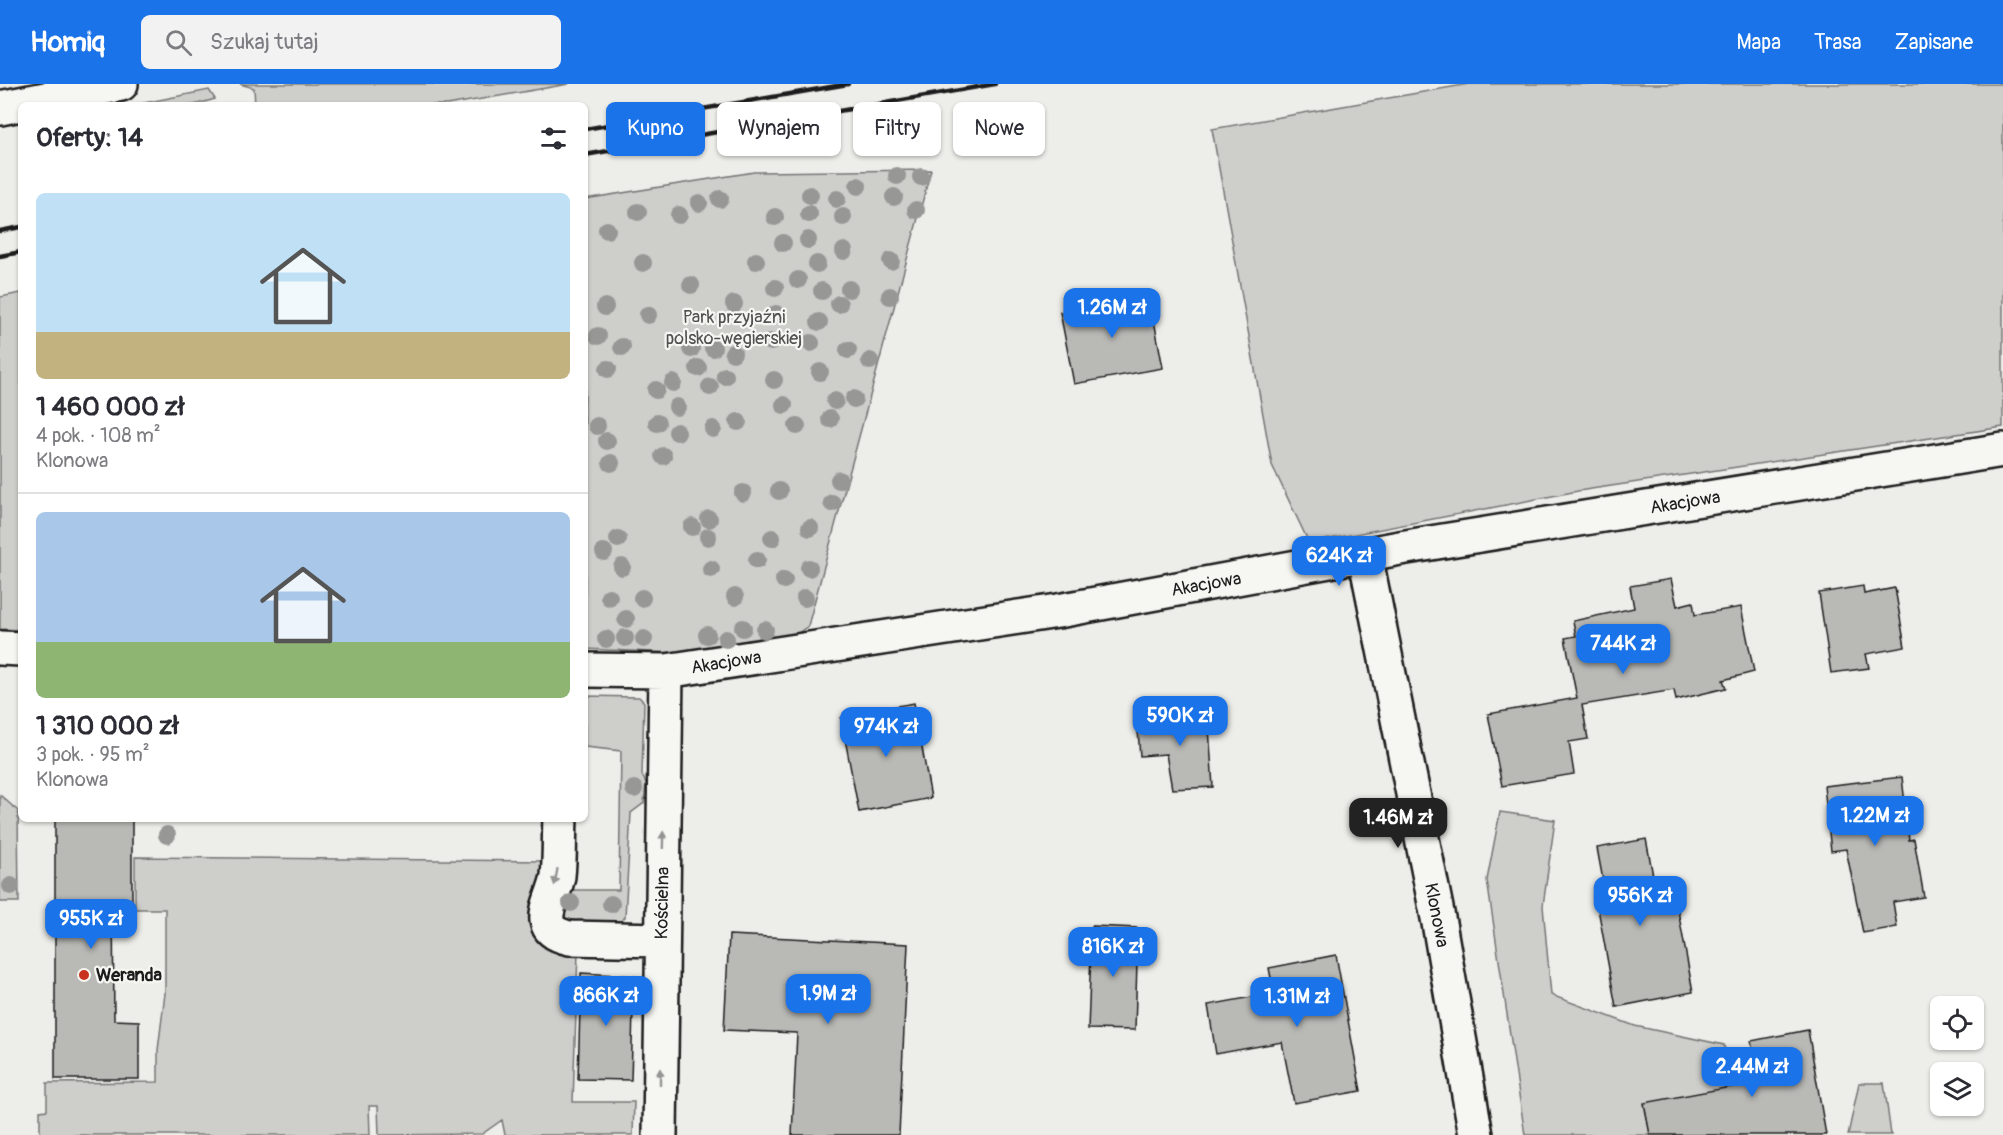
<!DOCTYPE html>
<html lang="pl">
<meta charset="utf-8">
<style>
:root{--surface:#fff;--page:#f2f2f3;--text:#2b2b33;--muted:#7c7c81;--line:#e1e1e2;--accent:#1a73e8}
body{margin:0;font-family:Pangolin,sans-serif;background:var(--page);color:var(--text);height:100vh;display:flex;flex-direction:column;font-size:22px;white-space:nowrap}
*{box-sizing:border-box;margin:0}
p{font-size:20px;color:var(--muted)}
.icon{flex:none;width:33px;height:33px;fill:none;stroke:currentColor;stroke-width:2;stroke-linecap:round;stroke-linejoin:round}
.map{position:relative;flex:1;overflow:hidden}
.sheet{position:absolute;left:18px;top:18px;width:570px;height:720px;display:flex;flex-direction:column;background:var(--surface);border-radius:9px;box-shadow:0 2px 4px #0004}
.sheet>*{flex:none}
.hud{position:absolute;left:606px;top:18px;width:570px;height:54px;display:flex;gap:12px}
.controls{position:absolute;left:1930px;top:912px;display:grid;gap:12px}
.controls a{display:grid;place-items:center;width:54px;height:54px;border-radius:9px;background:var(--surface);box-shadow:0 2px 4px #0004;font-size:30px}
.price{position:absolute;translate:-50% -51px;padding:0 14px;border-radius:12px;background:var(--accent);color:#fff;font-size:20px;line-height:39px;filter:drop-shadow(0 2px 3px #0008)}
.price::after{content:'';position:absolute;left:50%;top:36px;width:18px;height:14px;margin-left:-9px;background:inherit;clip-path:polygon(0 0,100% 0,50% 100%)}
.price.active{background:#222;color:#fff}
ul{padding:0;list-style:none}
li{display:grid;align-content:center;gap:12px;height:318px;padding:0 18px}
li+li{border-top:2px solid var(--line)}
li span{display:grid;place-items:center;height:186px;border-radius:9px;color:#555}
li>.icon{margin-inline-start:auto}
span .icon{width:108px;height:108px;fill:#fffc;stroke-width:1}
li b{font-size:26px}
h2{display:flex;justify-content:space-between;align-items:center;height:72px;padding:0 18px;font-size:26px}
.tag{padding:0 21px;border-radius:9px;background:var(--surface);box-shadow:0 2px 4px #0004;font-size:21px;line-height:54px}
.tag.active{background:var(--accent);color:#fff}
header{display:flex;align-items:center;gap:36px;box-sizing:border-box;height:84px;padding:0 30px;background:var(--accent);color:#fff}
header strong{font-size:28px}
nav{display:flex;gap:33px;margin-inline-start:auto;font-size:21px}
.search{width:420px;height:54px;background:var(--page);display:flex;align-items:center;gap:15px;box-sizing:border-box;padding:0 21px;border-radius:9px;color:var(--muted);font-size:22px}
.map>svg:first-child{display:block}
.green{fill:#cececb;stroke:#757574;stroke-width:1.5}
.building{fill:#b9b9b6;stroke:#1c1c1c;stroke-width:1.5}
.lines{fill:none;stroke-linecap:round;stroke-linejoin:round}
.minor-casing{stroke:#1c1c1c;stroke-width:38}
.minor{stroke:#f6f6f2;stroke-width:33}
.rail{stroke:#1c1c1c;stroke-width:4.5}
.tree{fill:#979795}
.oneway{fill:#949492}
.poi-dot{fill:#c8321e;stroke:#f6f6f2;stroke-width:2}
.labels{text-anchor:middle;stroke-width:4.5;stroke-linejoin:round;paint-order:stroke}
.park-label{font-size:18px;fill:#515151;stroke:#f6f6f2}
.street-label{font-size:18px;fill:#1c1c1c;stroke:#f6f6f2}
.poi-label{font-size:18px;font-weight:bold;fill:#1c1c1c;stroke:#f6f6f2;text-anchor:start}
</style>
<header>
<strong>Homiq</strong>
<div class="search"><svg class="icon" aria-label="search" viewBox="0 0 24 24"><circle cx="10" cy="10" r="6"/><path d="M15 15l6 6"/></svg>Szukaj tutaj</div>
<nav><a>Mapa</a><a>Trasa</a><a>Zapisane</a></nav>
</header>
<div class="map">
<svg width="2003" height="1051" viewBox="0 0 2003 1051">
<rect width="100%" height="100%" fill="#edede9"/>
<filter id="ink" filterUnits="userSpaceOnUse"><feTurbulence type="fractalNoise" baseFrequency=".0167" numOctaves="2"/><feDisplacementMap in="SourceGraphic" scale="12" xChannelSelector="R" yChannelSelector="G"/><feConvolveMatrix kernelMatrix="1 2 1 2 8 2 1 2 1" color-interpolation-filters="sRGB"/></filter>
<g filter="url(#ink)">
<!-- green -->
<path class="green" d="M240 0H569L447 21H255L254 4Z
M1469 0H2003V343L1578 407 1309 459 1272 381 1212 45Z
M209 6 215 15 194 21H134Z
M931 86 808 542 785 558 678 569 585 565V115L754 88Z
M21 209V546L0 545V213Z
M585 612 639 613 644 618 642 691 646 699 644 719 631 729 625 833 617 841 569 839 562 835 571 806H619L621 667 585 663Z
M0 711 18 727 19 818H0Z
M1500 728 1555 736 1543 822 1551 911 1635 942 1724 961 1741 1051H1525L1487 796Z
M135 773 542 777 548 783 533 822 578 867 573 1018H634L633 1051H505L502 1036 482 1050 379 1051 378 1022H369L370 1051H40V1027L47 1026V999L158 998V966L165 909V825H135Z
M1859 999H1884L1891 1051H1848Z"/>
<!-- building -->
<path class="building" d="M1149 210 1163 284 1074 300 1060 228Z
M1671 495 1677 522 1693 518 1695 531 1741 523 1754 588 1723 596 1726 604 1676 616 1674 606 1582 621 1588 655 1569 658 1574 690 1502 702 1488 630 1577 614 1565 554 1576 552 1573 537 1634 524 1630 502Z
M1863 502 1864 510 1895 504 1905 563 1866 570 1869 584 1831 589 1819 509Z
M914 619 931 714 859 728 841 634 874 630 873 626Z
M1208 629 1213 703 1172 705 1166 670 1140 672 1137 634Z
M1902 693 1909 756 1914 755 1924 813 1893 818 1897 843 1863 849 1846 765 1831 767 1824 702Z
M55 735H132V818H113L114 936 139 937V995H55Z
M1646 755 1654 797 1672 794 1693 908 1616 923 1595 808 1605 807 1597 764Z
M1092 842 1138 844 1135 946 1088 945Z
M729 851 908 860 899 1051H792L797 949 724 946Z
M1336 871 1361 1007 1294 1019 1282 958 1216 970 1208 921 1274 909 1269 884Z
M581 889 634 892 631 996 578 995Z
M1808 946 1826 1051H1650L1644 1019 1758 998 1751 957Z"/>
<g class="lines">
<!-- minor casing -->
<g class="minor-casing">
<path id="minor" d="M0 24 121 0
M1365 471 1439 839 1476 1051
M0 564 21 565
M585 586 666 587 1058 527 1400 464 2003 366
M560 735C559 754 560 774 558 792 554 816 529 846 570 854L661 856
M660 1051 666 587"/>
</g>
<!-- minor -->
<use href="#minor" class="minor"/>
<!-- rail -->
<path class="rail" d="M585 45 848 0
M585 71 995 0
M0 147 21 143
M0 172 21 168"/>
</g>
<!-- trees -->
<g class="tree">
<circle cx="897" cy="92" r="9"/>
<circle cx="921" cy="93" r="9"/>
<circle cx="858" cy="102" r="9"/>
<circle cx="810" cy="111" r="9"/>
<circle cx="894" cy="113" r="9"/>
<circle cx="720" cy="115" r="9"/>
<circle cx="837" cy="115" r="9"/>
<circle cx="699" cy="119" r="9"/>
<circle cx="916" cy="126" r="9"/>
<circle cx="638" cy="128" r="9"/>
<circle cx="809" cy="130" r="9"/>
<circle cx="679" cy="131" r="9"/>
<circle cx="775" cy="133" r="9"/>
<circle cx="843" cy="133" r="9"/>
<circle cx="607" cy="146" r="9"/>
<circle cx="808" cy="156" r="9"/>
<circle cx="783" cy="159" r="9"/>
<circle cx="844" cy="167" r="9"/>
<circle cx="756" cy="177" r="9"/>
<circle cx="891" cy="177" r="9"/>
<circle cx="643" cy="179" r="9"/>
<circle cx="817" cy="180" r="9"/>
<circle cx="798" cy="196" r="9"/>
<circle cx="691" cy="201" r="9"/>
<circle cx="775" cy="204" r="9"/>
<circle cx="849" cy="205" r="9"/>
<circle cx="822" cy="207" r="9"/>
<circle cx="890" cy="212" r="9"/>
<circle cx="734" cy="220" r="9"/>
<circle cx="839" cy="220" r="9"/>
<circle cx="605" cy="223" r="9"/>
<circle cx="776" cy="230" r="9"/>
<circle cx="648" cy="231" r="9"/>
<circle cx="819" cy="238" r="9"/>
<circle cx="598" cy="252" r="9"/>
<circle cx="771" cy="258" r="9"/>
<circle cx="811" cy="259" r="9"/>
<circle cx="622" cy="263" r="9"/>
<circle cx="713" cy="264" r="9"/>
<circle cx="691" cy="265" r="9"/>
<circle cx="848" cy="266" r="9"/>
<circle cx="733" cy="269" r="9"/>
<circle cx="870" cy="277" r="9"/>
<circle cx="698" cy="284" r="9"/>
<circle cx="608" cy="285" r="9"/>
<circle cx="820" cy="288" r="9"/>
<circle cx="725" cy="292" r="9"/>
<circle cx="774" cy="296" r="9"/>
<circle cx="673" cy="299" r="9"/>
<circle cx="710" cy="303" r="9"/>
<circle cx="656" cy="306" r="9"/>
<circle cx="854" cy="315" r="9"/>
<circle cx="835" cy="317" r="9"/>
<circle cx="784" cy="321" r="9"/>
<circle cx="677" cy="323" r="9"/>
<circle cx="830" cy="335" r="9"/>
<circle cx="738" cy="338" r="9"/>
<circle cx="657" cy="339" r="9"/>
<circle cx="597" cy="342" r="9"/>
<circle cx="797" cy="342" r="9"/>
<circle cx="713" cy="345" r="9"/>
<circle cx="677" cy="348" r="9"/>
<circle cx="607" cy="357" r="9"/>
<circle cx="663" cy="372" r="9"/>
<circle cx="611" cy="379" r="9"/>
<circle cx="839" cy="396" r="9"/>
<circle cx="779" cy="407" r="9"/>
<circle cx="743" cy="409" r="9"/>
<circle cx="832" cy="419" r="9"/>
<circle cx="709" cy="435" r="9"/>
<circle cx="692" cy="443" r="9"/>
<circle cx="810" cy="444" r="9"/>
<circle cx="708" cy="453" r="9"/>
<circle cx="772" cy="454" r="9"/>
<circle cx="618" cy="455" r="9"/>
<circle cx="604" cy="468" r="9"/>
<circle cx="757" cy="476" r="9"/>
<circle cx="622" cy="483" r="9"/>
<circle cx="809" cy="484" r="9"/>
<circle cx="711" cy="485" r="9"/>
<circle cx="784" cy="496" r="9"/>
<circle cx="609" cy="513" r="9"/>
<circle cx="735" cy="513" r="9"/>
<circle cx="642" cy="514" r="9"/>
<circle cx="805" cy="514" r="9"/>
<circle cx="626" cy="535" r="9"/>
<circle cx="743" cy="544" r="9"/>
<circle cx="765" cy="546" r="9"/>
<circle cx="707" cy="551" r="9"/>
<circle cx="625" cy="554" r="9"/>
<circle cx="606" cy="555" r="9"/>
<circle cx="644" cy="555" r="9"/>
<circle cx="726" cy="555" r="9"/>
<circle cx="634" cy="705" r="9"/>
<circle cx="167" cy="751" r="9"/>
<circle cx="11" cy="802" r="9"/>
<circle cx="571" cy="819" r="9"/>
<circle cx="611" cy="820" r="9"/>
</g>
<!-- one-way arrows -->
<defs><path id="oneway-solid" d="M-6-.8H1V-3.2L6.5 0L1 3.2V.8H-6Z" transform="scale(1.5)"/></defs>
<g class="oneway">
<use href="#oneway-solid" transform="translate(663 756) rotate(-89)"/>
<use href="#oneway-solid" transform="translate(556 793) rotate(100)"/>
<use href="#oneway-solid" transform="translate(660 993) rotate(-90)"/>
</g>
</g>
<!-- markers -->
<circle class="poi-dot" cx="84" cy="891" r="6"/>
<g class="labels">
<!-- park labels -->
<g class="park-label">
<text x="734" y="239">Park przyjaźni<tspan x="734" dy="21">polsko-węgierskiej</tspan></text>
</g>
<!-- street labels -->
<g class="street-label">
<text transform="translate(1685 418) rotate(-9)" y="6">Akacjowa</text>
<text transform="translate(1206 500) rotate(-10)" y="6">Akacjowa</text>
<text transform="translate(726 578) rotate(-9)" y="6">Akacjowa</text>
<text transform="translate(662 819) rotate(-89)" y="6">Kościelna</text>
<text transform="translate(1437 831) rotate(79)" y="6">Klonowa</text>
</g>
<!-- poi labels -->
<g class="poi-label">
<text x="96" y="897">Weranda</text>
</g>
</g>
</svg>
<div class="controls">
<a><svg class="icon" aria-label="locate" viewBox="0 0 24 24"><circle cx="12" cy="12" r="6"/><path d="M12 2v4M12 18v4M2 12h4M18 12h4"/></svg></a>
<a><svg class="icon" aria-label="layers" viewBox="0 0 24 24"><path d="M12 4l9 5-9 5-9-5zM3 14l9 5 9-5"/></svg></a>
</div>
<b class="price" style="left:1112px;top:255px">1.26M zł</b>
<b class="price" style="left:1339px;top:503px">624K zł</b>
<b class="price" style="left:1623px;top:591px">744K zł</b>
<b class="price" style="left:1180px;top:663px">590K zł</b>
<b class="price" style="left:886px;top:674px">974K zł</b>
<b class="price" style="left:1875px;top:763px">1.22M zł</b>
<b class="price active" style="left:1398px;top:765px">1.46M zł</b>
<b class="price" style="left:1640px;top:843px">956K zł</b>
<b class="price" style="left:91px;top:866px">955K zł</b>
<b class="price" style="left:1113px;top:894px">816K zł</b>
<b class="price" style="left:828px;top:941px">1.9M zł</b>
<b class="price" style="left:606px;top:943px">866K zł</b>
<b class="price" style="left:1297px;top:944px">1.31M zł</b>
<b class="price" style="left:1752px;top:1014px">2.44M zł</b>
<div class="hud">
<a class="tag active">Kupno</a>
<a class="tag">Wynajem</a>
<a class="tag">Filtry</a>
<a class="tag">Nowe</a>
</div>
<section class="sheet">
<h2>Oferty: 14<svg class="icon" aria-label="filters" viewBox="0 0 24 24"><path d="M4 7h16M4 17h16"/><circle cx="9" cy="7" r="2"/><circle cx="15" cy="17" r="2"/></svg></h2>
<ul>
<li><span style="background:linear-gradient(#bfe0f5 75%,#c2b280 0)"><svg class="icon" aria-label="home" viewBox="0 0 24 24"><path d="M3 11l9-7 9 7M6 9v11h12V9"/></svg></span><div><b>1 460 000 zł</b><p>4 pok. · 108 m²</p><p>Klonowa</p></div></li>
<li><span style="background:linear-gradient(#a9c7e8 70%,#8fb573 0)"><svg class="icon" aria-label="home" viewBox="0 0 24 24"><path d="M3 11l9-7 9 7M6 9v11h12V9"/></svg></span><div><b>1 310 000 zł</b><p>3 pok. · 95 m²</p><p>Klonowa</p></div></li>
</ul>
</section>
</div>
